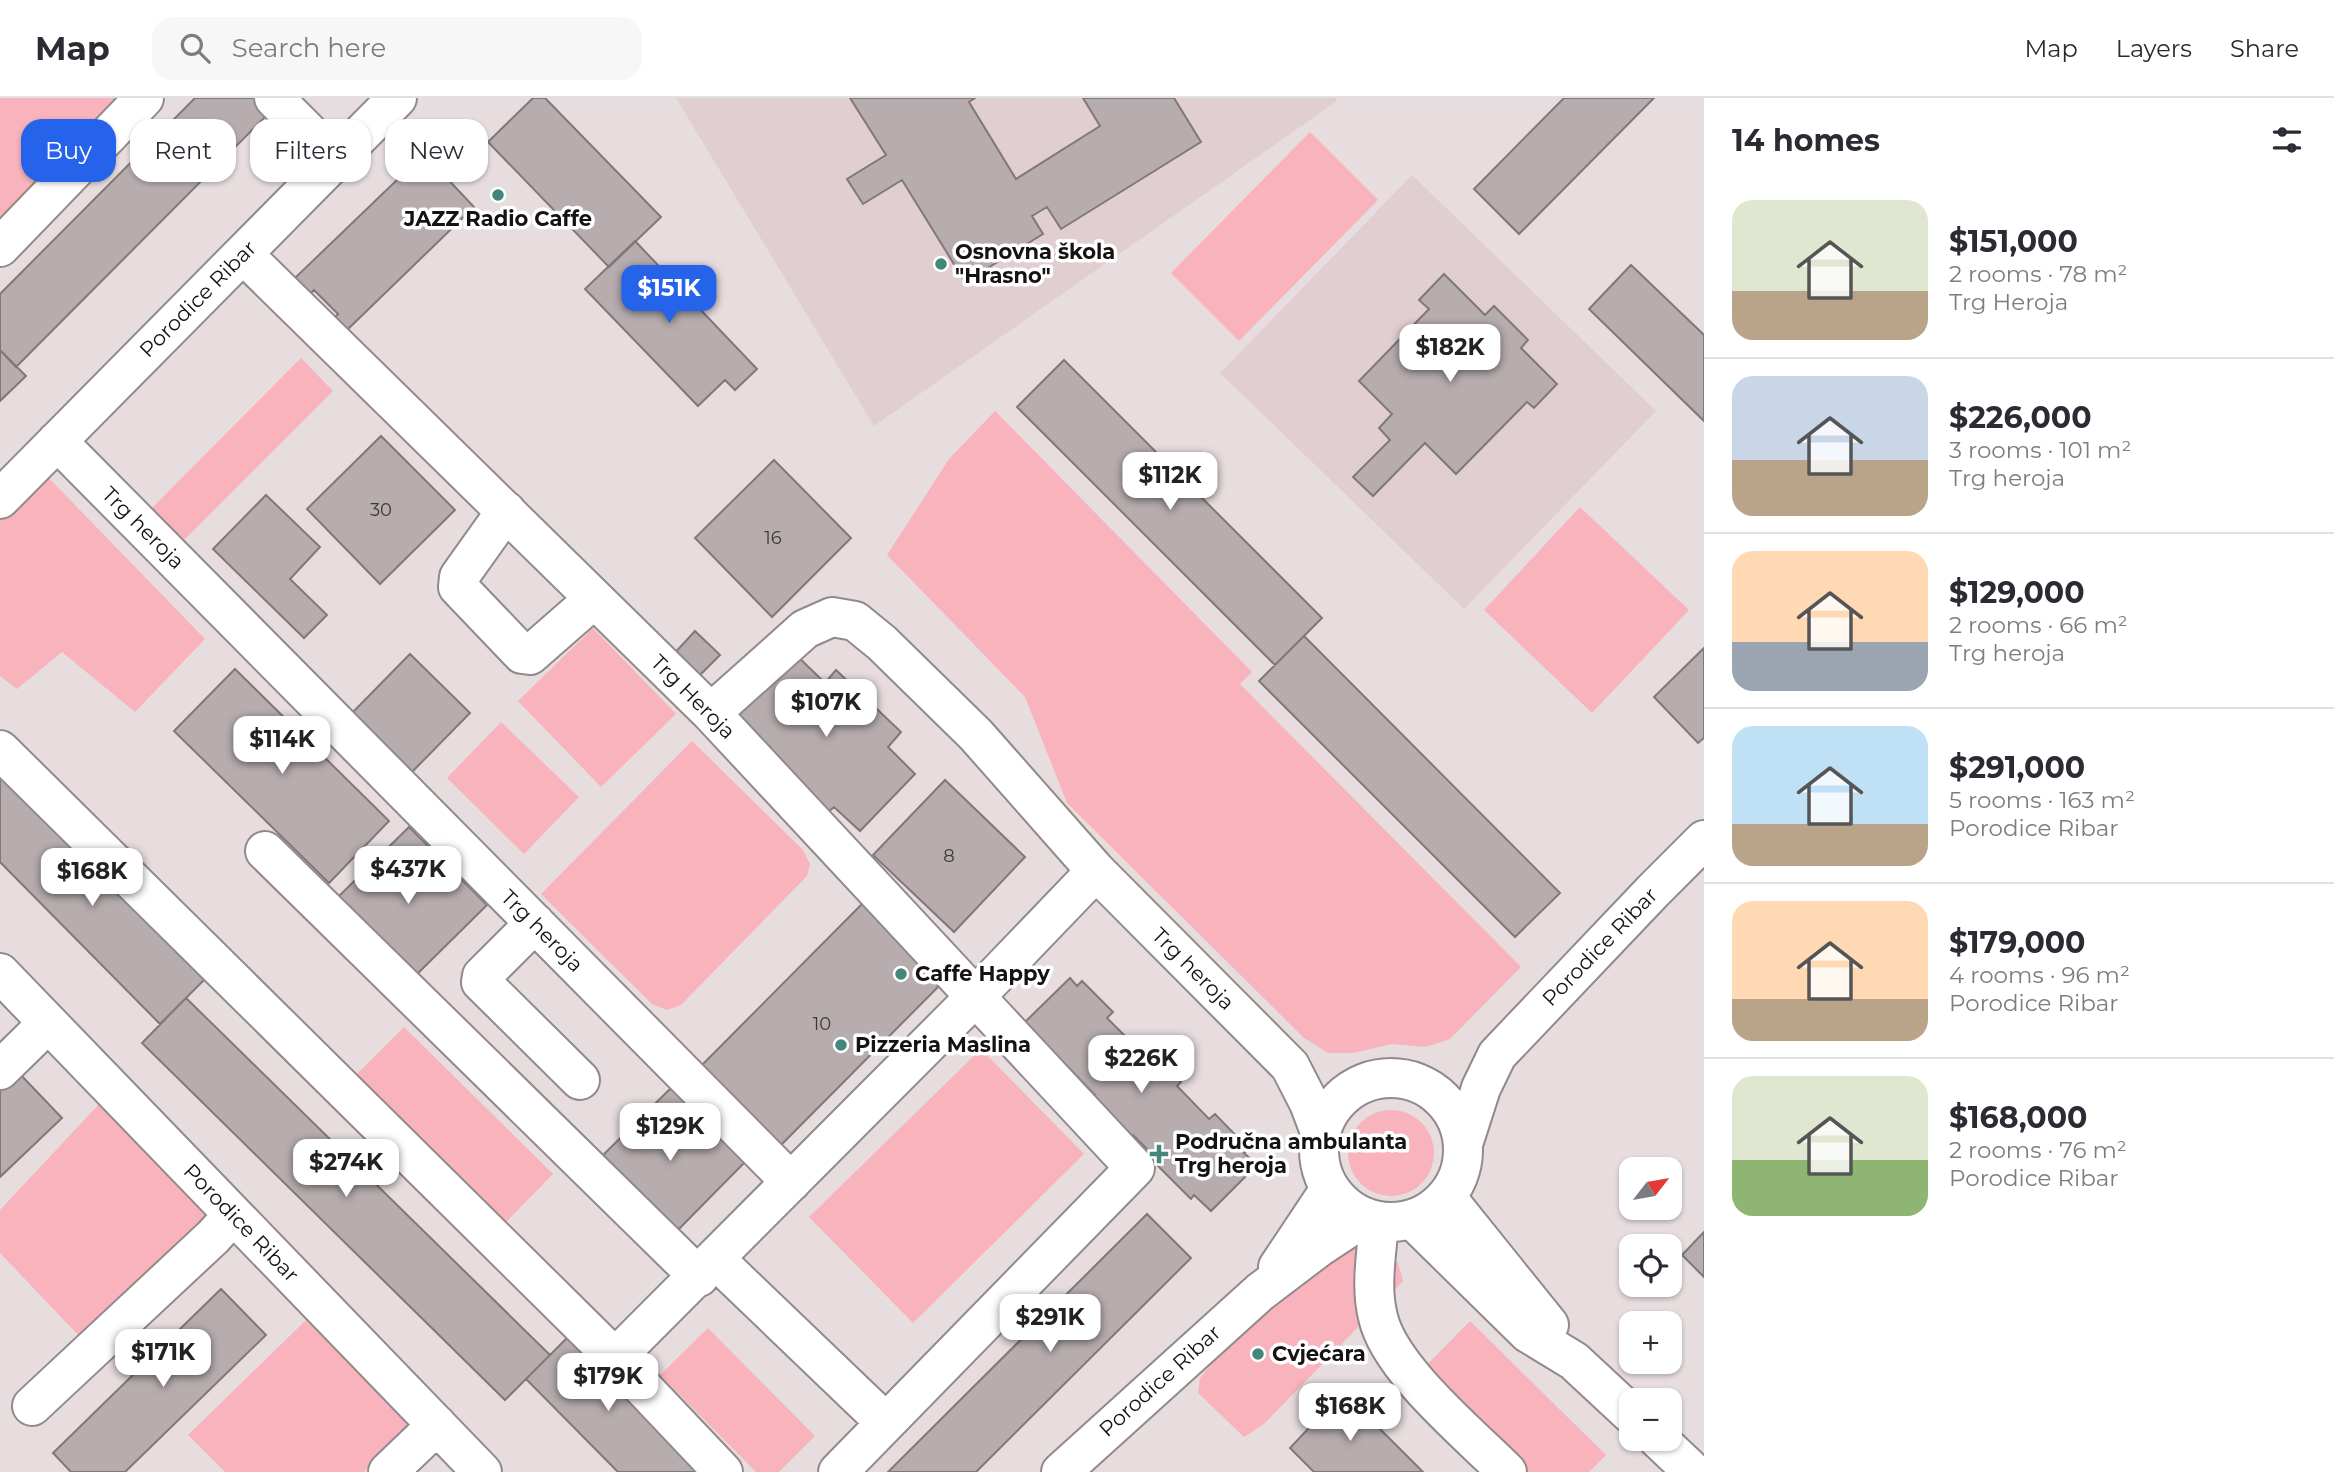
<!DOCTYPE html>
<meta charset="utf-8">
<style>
:root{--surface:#fff;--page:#f7f7f7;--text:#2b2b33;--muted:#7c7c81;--line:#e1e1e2;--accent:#2563eb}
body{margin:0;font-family:Montserrat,sans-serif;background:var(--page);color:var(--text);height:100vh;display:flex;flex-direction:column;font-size:26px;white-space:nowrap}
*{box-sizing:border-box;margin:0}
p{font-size:23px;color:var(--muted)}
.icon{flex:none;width:38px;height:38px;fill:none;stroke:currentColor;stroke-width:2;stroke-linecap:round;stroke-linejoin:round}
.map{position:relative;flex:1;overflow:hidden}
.sheet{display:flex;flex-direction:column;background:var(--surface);width:630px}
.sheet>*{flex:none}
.guide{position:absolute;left:21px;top:21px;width:665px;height:63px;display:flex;gap:14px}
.needle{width:46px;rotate:59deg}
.fabs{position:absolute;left:1619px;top:1059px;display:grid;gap:14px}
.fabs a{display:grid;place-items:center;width:63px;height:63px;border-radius:14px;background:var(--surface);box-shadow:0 2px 5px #0004;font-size:35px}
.price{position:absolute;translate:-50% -60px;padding:0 16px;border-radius:14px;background:#fff;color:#222;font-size:23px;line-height:46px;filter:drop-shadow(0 2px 4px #0008)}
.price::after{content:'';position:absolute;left:50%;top:42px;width:21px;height:16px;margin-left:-10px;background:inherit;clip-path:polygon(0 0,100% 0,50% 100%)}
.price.current{background:var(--accent);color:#fff}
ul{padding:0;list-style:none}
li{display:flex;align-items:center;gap:21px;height:175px;padding:0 28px}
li+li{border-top:2px solid var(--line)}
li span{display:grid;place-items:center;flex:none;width:196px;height:140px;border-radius:21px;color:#555}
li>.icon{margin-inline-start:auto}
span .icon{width:84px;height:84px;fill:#fffc;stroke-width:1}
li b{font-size:30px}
h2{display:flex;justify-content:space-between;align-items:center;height:84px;padding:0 28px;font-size:30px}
.tag{padding:0 24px;border-radius:21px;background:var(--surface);box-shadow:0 2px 5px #0004;font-size:24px;line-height:63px}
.tag.current{background:var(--accent);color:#fff}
header{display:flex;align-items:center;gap:42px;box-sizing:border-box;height:98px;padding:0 35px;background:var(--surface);border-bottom:2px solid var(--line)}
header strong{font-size:33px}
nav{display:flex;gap:38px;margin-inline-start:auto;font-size:24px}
.search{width:490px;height:63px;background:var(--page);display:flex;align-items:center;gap:18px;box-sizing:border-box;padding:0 24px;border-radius:21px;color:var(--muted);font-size:26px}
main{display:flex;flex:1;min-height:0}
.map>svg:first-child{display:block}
.built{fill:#e1ced1}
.green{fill:#f8b3bc}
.building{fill:#b7adae;stroke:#817879;stroke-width:2}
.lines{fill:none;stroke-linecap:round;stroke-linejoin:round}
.minor-casing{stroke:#92898a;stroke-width:42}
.minor{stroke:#fff;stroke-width:38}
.poi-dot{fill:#43877b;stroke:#fff;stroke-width:2.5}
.labels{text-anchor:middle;stroke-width:7;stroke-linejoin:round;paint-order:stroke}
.number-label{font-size:18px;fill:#3e3939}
.poi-label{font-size:21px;font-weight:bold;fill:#151212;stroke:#fff;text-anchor:start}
.street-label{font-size:21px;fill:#151212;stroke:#fff}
</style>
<header>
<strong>Map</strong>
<div class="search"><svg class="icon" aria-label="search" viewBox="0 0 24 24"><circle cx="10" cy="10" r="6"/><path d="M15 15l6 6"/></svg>Search here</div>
<nav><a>Map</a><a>Layers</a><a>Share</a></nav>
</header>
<main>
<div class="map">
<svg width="1704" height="1374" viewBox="0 0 1704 1374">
<rect width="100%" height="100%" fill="#e7ddde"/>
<!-- built -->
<path class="built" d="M676 0H1336L1337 3 874 328Z
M1412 77 1656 313 1464 511 1220 275Z"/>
<!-- green -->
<path class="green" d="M0 0H117L0 119Z
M1310 34 1378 102 1239 243 1171 175Z
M301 260 333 293 184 442 152 410Z
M995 313 1252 574 1240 586 1521 869 1450 941 1426 949 1392 946 1353 955H1328L1304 940 1067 705 1025 599 887 457 949 361Z
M42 373 205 541 135 614 62 554 17 591 0 578V414Z
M1580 409 1689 512 1592 615 1484 512Z
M593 530 676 616 601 689 518 603Z
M501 624 579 699 524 756 447 680Z
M692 643 803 752 810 766 807 778 681 907 667 912 652 906 541 796Z
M404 929 553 1076 505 1125 355 978Z
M981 951 1084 1056 913 1225 809 1119Z
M100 1005 209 1116 81 1240 0 1155V1112Z
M1348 1055a43 43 0 1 1 86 0a43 43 0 1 1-86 0Z
M1349 1135 1364 1136 1398 1165 1403 1183 1264 1326 1244 1339 1198 1295 1200 1280 1212 1265Z
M306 1222 411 1329 364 1374H225L188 1337Z
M1470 1223 1606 1357 1589 1374H1487L1403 1291Z
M708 1230 815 1338 779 1374H756L660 1277Z"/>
<!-- building -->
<path class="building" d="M195 0H255L269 15 16 269 0 252V196Z
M533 0H545L661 119 609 169 488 44Z
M850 0H975L969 4 1016 81 1100 28 1083 0H1174L1201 44 1061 131 1047 109 1032 118 1043 136 965 184 902 82 863 106 847 81 886 57Z
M1564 0H1654L1519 136 1474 91Z
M424 56 474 109 347 232 335 219 338 216 314 192 310 196 295 180Z
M635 143 757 271 735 292 725 282 698 308 585 191Z
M1631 167 1704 237V323L1589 211Z
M1444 176 1485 217 1494 208 1528 242 1521 250 1557 286 1534 310 1527 304 1456 376 1425 345 1373 398 1353 379 1390 342 1379 330 1392 316 1359 283 1429 211 1419 202Z
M0 252 26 278 0 303Z
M1064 262 1322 520 1275 567 1017 309Z
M381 338 455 412 380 486 307 411Z
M774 362 851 440 772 519 695 440Z
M266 397 320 449 290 481 327 517 304 540 213 451Z
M695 533 720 557 696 581 672 558Z
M1304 538 1560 795 1515 839 1259 583Z
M1704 550V640L1698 645 1654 599Z
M790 551 825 585 836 572 901 634 888 649 915 676 860 733 834 709 827 715 765 656 771 650 732 612Z
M410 556 470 615 412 674 352 615Z
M235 571 389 723 329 785 174 633Z
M0 673 205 881 160 926 0 764Z
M945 682 1025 759 954 834 873 757Z
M409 729 487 807 407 886 329 808Z
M863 805 942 885 781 1047 701 968Z
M1070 880 1077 888 1082 883 1113 914 1107 920 1143 956 1148 950 1181 984 1177 988 1209 1021 1215 1016 1249 1051 1244 1055 1257 1067 1211 1113 1194 1097 1191 1101 1157 1067 1160 1064 1133 1037 1131 1039 1092 1000 1095 997 1068 969 1064 973 1024 925Z
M186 900 550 1257 505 1302 142 945Z
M17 973 62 1020 0 1079V990Z
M672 989 746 1063 669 1141 594 1066Z
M1147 1116 1191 1160 976 1374H888Z
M1704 1134V1179L1682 1157Z
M221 1191 266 1237 125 1374H71L53 1355Z
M572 1235 709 1374H618L526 1281Z
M1343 1294 1423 1374H1314L1290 1350Z"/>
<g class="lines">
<!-- minor casing -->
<g class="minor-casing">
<path id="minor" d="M274 0 336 62
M0 149 144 0
M243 156 711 615 1135 1070 838 1374
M57 343 791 1084
M0 401 397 0
M506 413 459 479 458 489 522 556 530 557 594 501
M0 652 615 1260 723 1374
M265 753 699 1179
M1096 773 1290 968 1309 1005 1320 1034
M535 825 482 878 481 884 580 982
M0 875 482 1374
M0 972 48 925
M1319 1052a72 72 0 1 1 144 0a72 72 0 1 1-144 0Z
M1464 1043 1481 990 1497 957 1653 793 1704 742
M1446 1099 1549 1227
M1412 1121 1528 1235 1574 1263 1631 1316
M1379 1123C1377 1154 1370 1188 1378 1219 1389 1270 1469 1336 1507 1374
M715 1161 885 1324
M1278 1169 1330 1091
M615 1260 975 899 1096 773 976 637 882 545 855 523 832 519 805 531 711 615
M32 1308 213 1139 233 1117
M1657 1340 1693 1374
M388 1374 437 1327
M1061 1374 1260 1194 1318 1150 1365 1119"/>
</g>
<!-- minor -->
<use href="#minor" class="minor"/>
</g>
<!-- markers -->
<g class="poi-dot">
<circle cx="498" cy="97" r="7"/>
<circle cx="941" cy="166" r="7"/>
<circle cx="901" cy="876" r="7"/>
<circle cx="841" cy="947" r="7"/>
<path d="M1155.5 1045.5h7v7h7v7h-7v7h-7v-7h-7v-7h7z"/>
<circle cx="1258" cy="1256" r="7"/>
</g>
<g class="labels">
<!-- number labels -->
<g class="number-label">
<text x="381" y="418">30</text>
<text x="773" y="446">16</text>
<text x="949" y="764">8</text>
<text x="822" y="932">10</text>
</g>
<!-- poi labels -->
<g class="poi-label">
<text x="498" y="128" text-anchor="middle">JAZZ Radio Caffe</text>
<text x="955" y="161">Osnovna škola<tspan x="955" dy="24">"Hrasno"</tspan></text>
<text x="915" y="883">Caffe Happy</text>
<text x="855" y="954">Pizzeria Maslina</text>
<text x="1175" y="1051">Područna ambulanta<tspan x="1175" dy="24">Trg heroja</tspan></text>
<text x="1272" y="1263">Cvjećara</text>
</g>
<!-- street labels -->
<g class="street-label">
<text transform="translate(198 201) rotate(-45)" y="7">Porodice Ribar</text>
<text transform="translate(143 430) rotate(45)" y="7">Trg heroja</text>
<text transform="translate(693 599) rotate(45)" y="7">Trg Heroja</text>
<text transform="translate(542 833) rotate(45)" y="7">Trg heroja</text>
<text transform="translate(1600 849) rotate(-46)" y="7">Porodice Ribar</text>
<text transform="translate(1193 871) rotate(45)" y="7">Trg heroja</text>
<text transform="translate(241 1125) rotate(46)" y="7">Porodice Ribar</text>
<text transform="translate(1160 1283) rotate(-42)" y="7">Porodice Ribar</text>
</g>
</g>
</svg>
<div class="fabs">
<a><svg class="needle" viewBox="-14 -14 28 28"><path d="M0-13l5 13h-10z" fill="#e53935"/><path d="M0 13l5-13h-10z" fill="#7c7c81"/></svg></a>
<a><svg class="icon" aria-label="locate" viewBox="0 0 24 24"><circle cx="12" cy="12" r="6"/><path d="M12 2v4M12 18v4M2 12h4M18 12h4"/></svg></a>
<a>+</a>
<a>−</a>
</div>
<b class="price current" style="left:669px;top:227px">$151K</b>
<b class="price" style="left:1450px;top:286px">$182K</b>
<b class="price" style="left:1170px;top:414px">$112K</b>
<b class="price" style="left:826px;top:641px">$107K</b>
<b class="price" style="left:282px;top:678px">$114K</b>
<b class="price" style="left:408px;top:808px">$437K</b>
<b class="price" style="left:92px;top:810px">$168K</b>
<b class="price" style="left:1141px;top:997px">$226K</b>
<b class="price" style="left:670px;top:1065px">$129K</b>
<b class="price" style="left:346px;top:1101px">$274K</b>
<b class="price" style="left:1050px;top:1256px">$291K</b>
<b class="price" style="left:163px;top:1291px">$171K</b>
<b class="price" style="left:608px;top:1315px">$179K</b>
<b class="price" style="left:1350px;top:1345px">$168K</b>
<div class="guide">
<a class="tag current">Buy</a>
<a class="tag">Rent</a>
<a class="tag">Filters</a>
<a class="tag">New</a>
</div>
</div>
<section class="sheet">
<h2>14 homes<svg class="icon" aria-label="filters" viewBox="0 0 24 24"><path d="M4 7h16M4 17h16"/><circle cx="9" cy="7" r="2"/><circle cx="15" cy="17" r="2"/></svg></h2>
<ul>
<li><span style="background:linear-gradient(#dfe7d0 65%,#b9a48a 0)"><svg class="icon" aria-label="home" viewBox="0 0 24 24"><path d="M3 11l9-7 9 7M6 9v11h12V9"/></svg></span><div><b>$151,000</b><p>2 rooms · 78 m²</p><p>Trg Heroja</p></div></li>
<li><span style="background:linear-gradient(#c9d6e8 60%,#b9a48a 0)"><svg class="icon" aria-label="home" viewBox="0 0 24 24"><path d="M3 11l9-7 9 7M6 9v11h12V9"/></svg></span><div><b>$226,000</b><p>3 rooms · 101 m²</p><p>Trg heroja</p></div></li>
<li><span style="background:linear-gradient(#ffd9b3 65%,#9aa5b1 0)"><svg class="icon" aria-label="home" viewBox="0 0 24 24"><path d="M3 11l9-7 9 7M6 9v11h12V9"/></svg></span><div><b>$129,000</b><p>2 rooms · 66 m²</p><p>Trg heroja</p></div></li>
<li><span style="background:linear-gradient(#bfe0f5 70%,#b9a48a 0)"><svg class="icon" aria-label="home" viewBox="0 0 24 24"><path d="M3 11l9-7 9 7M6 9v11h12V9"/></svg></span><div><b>$291,000</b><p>5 rooms · 163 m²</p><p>Porodice Ribar</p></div></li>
<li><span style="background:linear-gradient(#ffd9b3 70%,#b9a48a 0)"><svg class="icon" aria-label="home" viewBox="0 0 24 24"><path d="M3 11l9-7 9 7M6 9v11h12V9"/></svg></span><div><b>$179,000</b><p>4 rooms · 96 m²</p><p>Porodice Ribar</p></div></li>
<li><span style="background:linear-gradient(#dfe7d0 60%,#8fb573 0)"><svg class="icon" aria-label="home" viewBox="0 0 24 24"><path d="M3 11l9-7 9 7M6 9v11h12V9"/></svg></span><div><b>$168,000</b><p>2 rooms · 76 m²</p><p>Porodice Ribar</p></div></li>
</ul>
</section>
</main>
